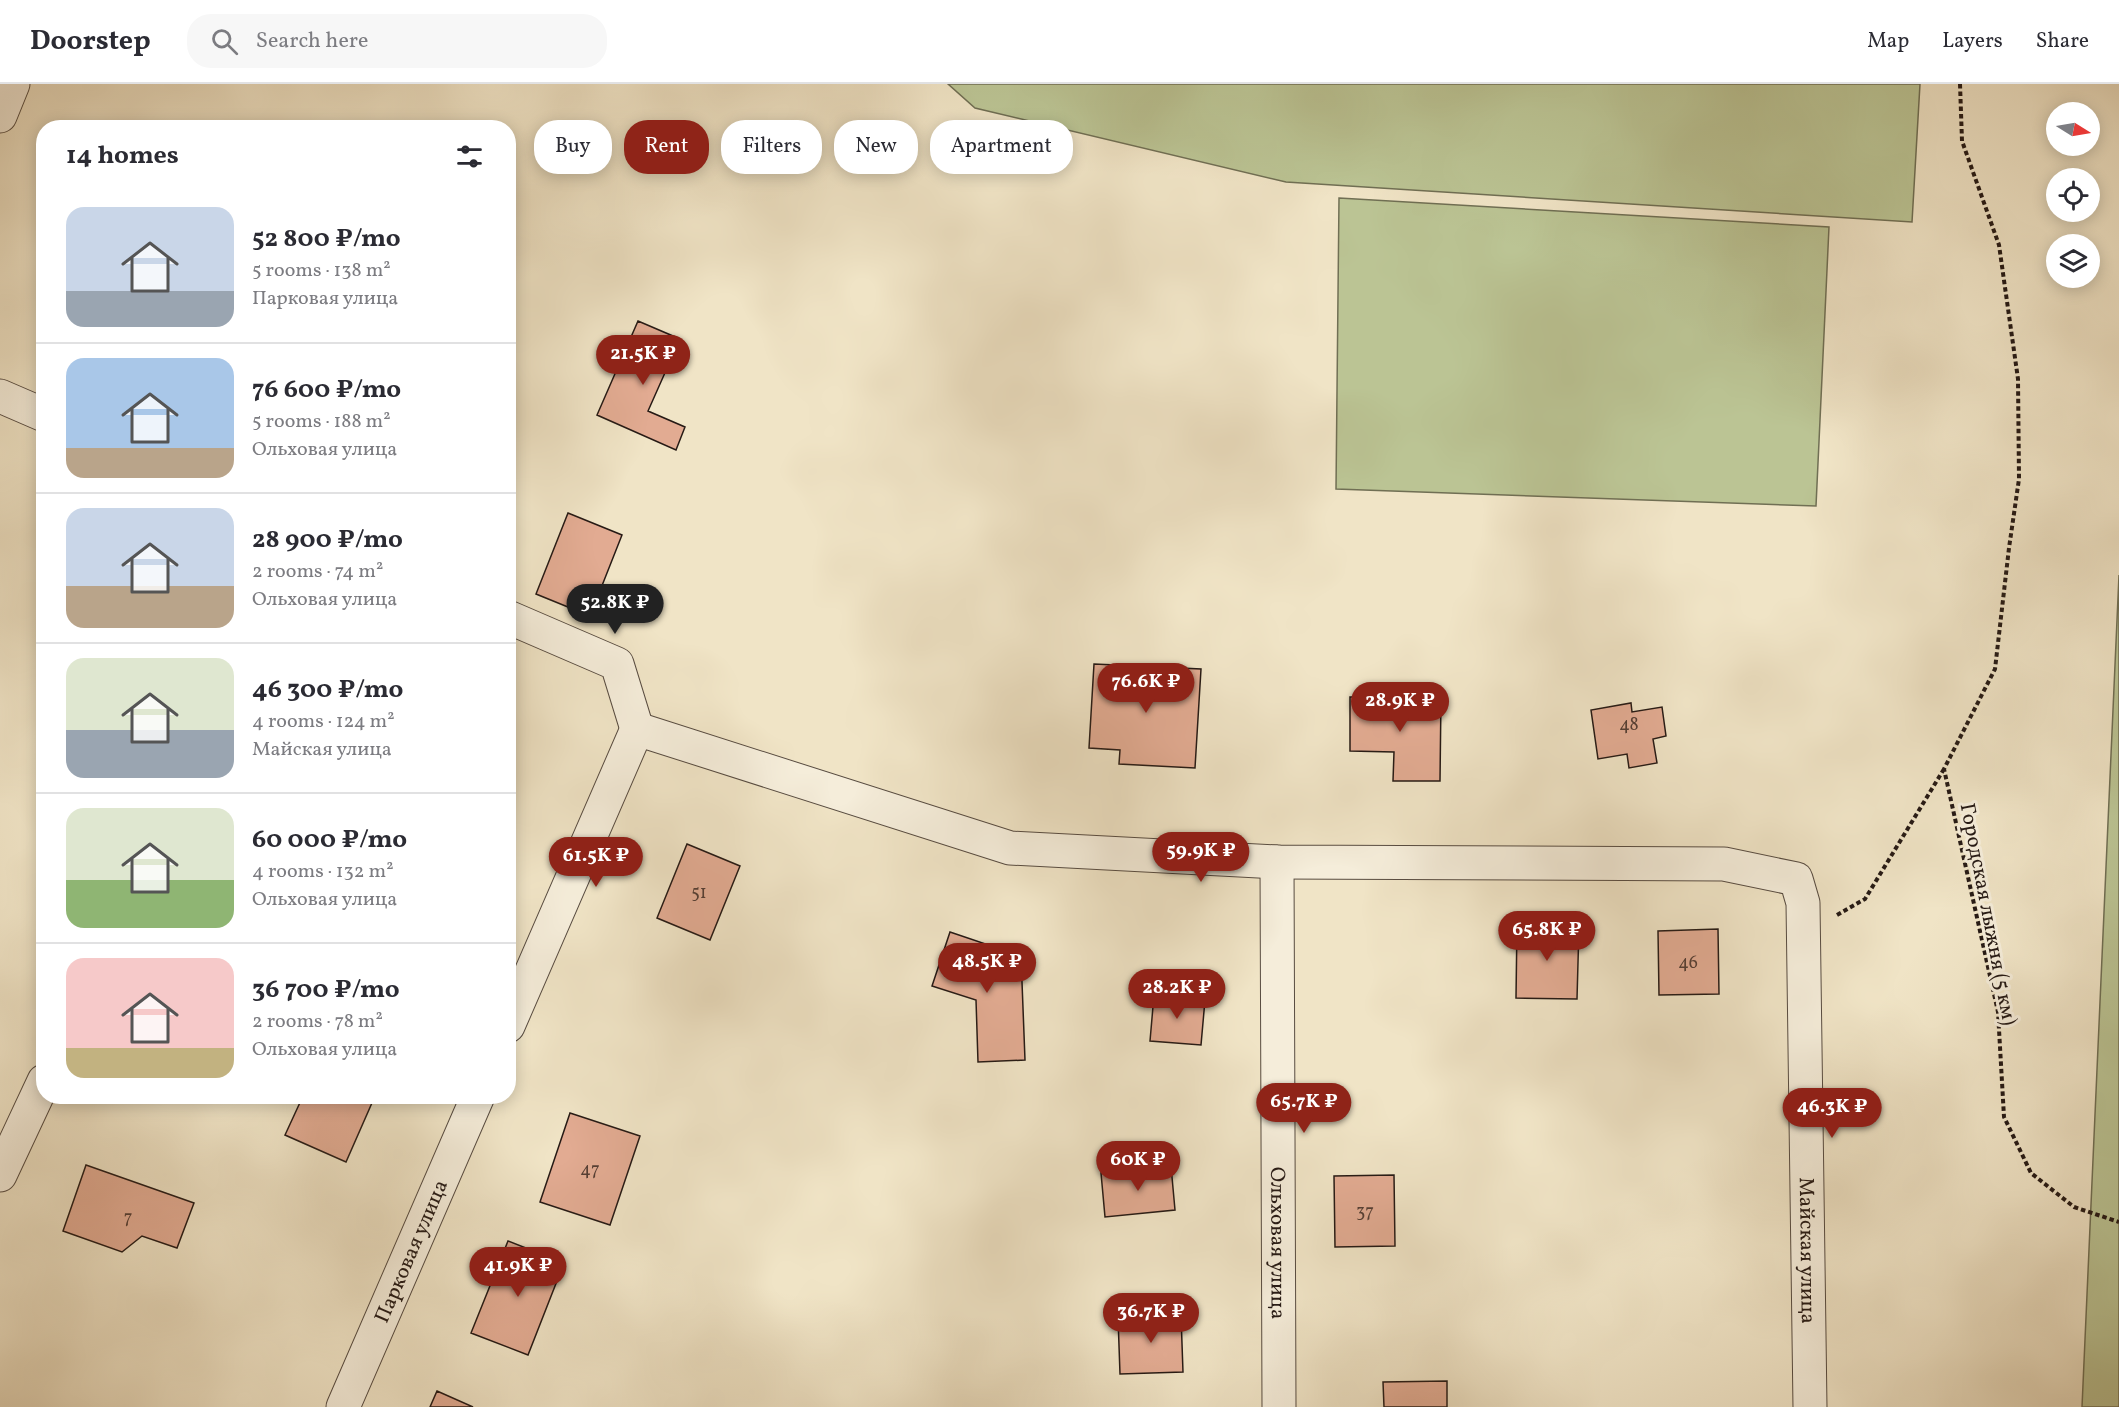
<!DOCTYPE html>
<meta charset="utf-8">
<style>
:root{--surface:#fff;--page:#f7f7f7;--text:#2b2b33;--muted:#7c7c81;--line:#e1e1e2;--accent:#8f2418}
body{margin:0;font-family:Vollkorn,serif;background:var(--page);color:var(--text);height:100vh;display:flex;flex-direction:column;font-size:22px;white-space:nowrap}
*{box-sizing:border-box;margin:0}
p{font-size:20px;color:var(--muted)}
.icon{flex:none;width:33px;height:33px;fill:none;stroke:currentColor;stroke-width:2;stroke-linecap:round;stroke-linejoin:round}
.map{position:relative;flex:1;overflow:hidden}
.details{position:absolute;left:36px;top:36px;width:480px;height:984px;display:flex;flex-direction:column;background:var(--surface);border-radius:24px;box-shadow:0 3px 15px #0003}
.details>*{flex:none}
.hud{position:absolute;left:534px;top:36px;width:570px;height:54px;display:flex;gap:12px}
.needle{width:39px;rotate:101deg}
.fabs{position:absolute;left:2046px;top:18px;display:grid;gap:12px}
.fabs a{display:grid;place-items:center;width:54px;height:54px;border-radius:50%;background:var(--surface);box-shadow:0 3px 15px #0003;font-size:30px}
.price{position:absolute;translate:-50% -51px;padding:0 14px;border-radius:21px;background:var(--accent);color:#fff;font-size:20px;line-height:39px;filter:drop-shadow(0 2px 3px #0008)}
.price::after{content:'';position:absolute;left:50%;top:36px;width:18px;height:14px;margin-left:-9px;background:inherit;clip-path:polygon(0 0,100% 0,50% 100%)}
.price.active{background:#222;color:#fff}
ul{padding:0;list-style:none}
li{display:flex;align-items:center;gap:18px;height:150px;padding:0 30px}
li+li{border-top:2px solid var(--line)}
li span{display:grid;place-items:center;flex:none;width:168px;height:120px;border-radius:18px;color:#555}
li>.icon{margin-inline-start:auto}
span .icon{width:72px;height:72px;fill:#fffc;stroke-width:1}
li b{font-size:26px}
h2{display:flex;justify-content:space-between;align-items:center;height:72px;padding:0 30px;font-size:26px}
.tag{padding:0 21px;border-radius:24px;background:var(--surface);box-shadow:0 3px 15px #0003;font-size:21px;line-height:54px}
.tag.active{background:var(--accent);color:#fff}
header{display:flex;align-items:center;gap:36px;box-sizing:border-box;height:84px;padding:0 30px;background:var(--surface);border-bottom:2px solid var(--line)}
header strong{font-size:28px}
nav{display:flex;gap:33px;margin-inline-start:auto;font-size:21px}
.search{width:420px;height:54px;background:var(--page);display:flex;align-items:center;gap:15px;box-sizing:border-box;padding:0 21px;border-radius:24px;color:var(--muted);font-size:22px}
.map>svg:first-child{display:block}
.green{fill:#bbc494;stroke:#706f54;stroke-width:1.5}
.building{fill:#e2ab92;stroke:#261a15;stroke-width:1.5}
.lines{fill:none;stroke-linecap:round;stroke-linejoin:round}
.minor-casing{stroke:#584c41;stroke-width:35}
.path{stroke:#261a15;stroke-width:4;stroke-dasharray:4.5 3;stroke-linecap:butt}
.minor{stroke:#f5edda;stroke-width:33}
.labels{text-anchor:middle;stroke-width:6;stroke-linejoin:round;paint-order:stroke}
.number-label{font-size:18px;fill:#553e34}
.street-label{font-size:21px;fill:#261a15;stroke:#f5edda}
</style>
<header>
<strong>Doorstep</strong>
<div class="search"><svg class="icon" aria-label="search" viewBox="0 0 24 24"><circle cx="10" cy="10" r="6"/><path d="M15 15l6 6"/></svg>Search here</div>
<nav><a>Map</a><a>Layers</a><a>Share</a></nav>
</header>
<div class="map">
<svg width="2119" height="1323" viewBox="0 0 2119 1323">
<rect width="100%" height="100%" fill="#f0e4c6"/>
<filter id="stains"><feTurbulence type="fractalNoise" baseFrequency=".00333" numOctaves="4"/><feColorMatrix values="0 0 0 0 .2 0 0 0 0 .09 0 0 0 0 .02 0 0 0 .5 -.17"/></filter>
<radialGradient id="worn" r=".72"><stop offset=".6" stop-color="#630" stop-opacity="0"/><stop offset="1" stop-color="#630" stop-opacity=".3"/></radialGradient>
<!-- green -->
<path class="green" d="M948 0H1920L1912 138 1286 98 975 24Z
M1339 114 1829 143 1816 422 1336 405Z
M2119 491V1323H2082Z"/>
<!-- building -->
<path class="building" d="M638 237 680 255 648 327 685 343 676 366 597 331Z
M568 429 622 451 590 532 536 510Z
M1094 580 1201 585 1195 684 1119 680 1120 666 1089 664Z
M1350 613H1441L1440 697H1393L1394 668 1350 667Z
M1631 619 1632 628 1662 623 1666 652 1653 655 1657 679 1629 684 1627 670 1598 675 1591 626Z
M687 760 740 782 710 856 657 834Z
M1517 840 1579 842 1577 915 1516 914Z
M1718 845 1719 910 1659 911 1658 847Z
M950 848 1021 872 1025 976 978 978 976 916 932 902Z
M1154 911 1205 916 1201 961 1150 957Z
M303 1012H375L346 1078 285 1051Z
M570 1029 640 1052 610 1141 540 1118Z
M86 1081 194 1119 177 1164 142 1152 122 1168 63 1147Z
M1171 1082 1175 1126 1105 1133 1101 1089Z
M1394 1091 1395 1162 1335 1163 1334 1092Z
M508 1157 564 1179 528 1271 471 1249Z
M1181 1231 1183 1288 1120 1290 1118 1233Z
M1447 1297V1323H1384L1383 1298Z
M437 1307 473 1323H430Z"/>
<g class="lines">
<!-- minor casing -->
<g class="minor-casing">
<g id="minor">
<path d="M0 32 13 0"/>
<path d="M0 312 44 331"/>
<path d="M508 533 617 580 637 645"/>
<path id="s1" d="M637 645 1010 764 1277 778 1724 780 1796 795 1803 819 1810 1323"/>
<path id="s2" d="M1277 778 1279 1323"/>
<path d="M508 942 637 645"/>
<path d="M0 1091 44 997"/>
<path id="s3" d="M343 1323 478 1012"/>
</g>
</g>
<!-- path -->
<path class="path" d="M1960 0 1962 57 1999 161 2018 295 2019 395 2009 464 1995 585 1944 685 1998 928 2004 1033 2031 1089 2074 1123 2119 1138
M1837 831 1865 815 1944 685"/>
<!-- minor -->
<use href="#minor" class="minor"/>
</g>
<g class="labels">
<!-- number labels -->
<g class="number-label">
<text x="1629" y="646">48</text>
<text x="699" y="814">51</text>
<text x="1688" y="884">46</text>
<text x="590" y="1091">47</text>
<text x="1365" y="1133">37</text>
<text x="128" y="1139">7</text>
</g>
<!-- street labels -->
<g class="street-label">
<text transform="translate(1989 830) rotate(79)" y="7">Городская лыжня (5 км)</text>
<text dy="7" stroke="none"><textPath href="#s2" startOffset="381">Ольховая улица</textPath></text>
<text dy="7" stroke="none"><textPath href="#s1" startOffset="1552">Майская улица</textPath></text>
<text dy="7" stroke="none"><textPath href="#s3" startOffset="170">Парковая улица</textPath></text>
</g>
</g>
<rect width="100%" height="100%" filter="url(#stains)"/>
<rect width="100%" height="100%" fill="url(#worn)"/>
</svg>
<div class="fabs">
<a><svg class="needle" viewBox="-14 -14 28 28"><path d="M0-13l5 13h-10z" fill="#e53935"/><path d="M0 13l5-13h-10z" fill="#7c7c81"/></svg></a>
<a><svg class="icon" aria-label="locate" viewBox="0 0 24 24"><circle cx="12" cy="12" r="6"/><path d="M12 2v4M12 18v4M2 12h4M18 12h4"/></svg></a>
<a><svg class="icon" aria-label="layers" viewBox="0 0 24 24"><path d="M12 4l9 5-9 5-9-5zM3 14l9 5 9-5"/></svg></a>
</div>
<b class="price" style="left:643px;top:302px">21.5K ₽</b>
<b class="price active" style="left:615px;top:551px">52.8K ₽</b>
<b class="price" style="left:1146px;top:630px">76.6K ₽</b>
<b class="price" style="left:1400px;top:649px">28.9K ₽</b>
<b class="price" style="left:1201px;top:799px">59.9K ₽</b>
<b class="price" style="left:596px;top:804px">61.5K ₽</b>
<b class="price" style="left:1547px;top:878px">65.8K ₽</b>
<b class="price" style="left:987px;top:910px">48.5K ₽</b>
<b class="price" style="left:1177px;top:936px">28.2K ₽</b>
<b class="price" style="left:1304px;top:1050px">65.7K ₽</b>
<b class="price" style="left:1832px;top:1055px">46.3K ₽</b>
<b class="price" style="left:1138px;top:1108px">60K ₽</b>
<b class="price" style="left:518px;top:1214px">41.9K ₽</b>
<b class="price" style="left:1151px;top:1260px">36.7K ₽</b>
<div class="hud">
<a class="tag">Buy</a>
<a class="tag active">Rent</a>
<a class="tag">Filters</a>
<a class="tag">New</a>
<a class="tag">Apartment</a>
</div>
<section class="details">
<h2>14 homes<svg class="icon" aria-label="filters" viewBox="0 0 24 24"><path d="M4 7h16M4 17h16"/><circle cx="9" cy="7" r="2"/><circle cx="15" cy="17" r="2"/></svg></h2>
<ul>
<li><span style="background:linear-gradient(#c9d6e8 70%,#9aa5b1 0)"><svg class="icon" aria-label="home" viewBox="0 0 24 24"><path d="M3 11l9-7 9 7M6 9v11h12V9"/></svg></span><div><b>52 800 ₽/mo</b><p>5 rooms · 138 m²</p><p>Парковая улица</p></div></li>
<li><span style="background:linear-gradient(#a9c7e8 75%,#b9a48a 0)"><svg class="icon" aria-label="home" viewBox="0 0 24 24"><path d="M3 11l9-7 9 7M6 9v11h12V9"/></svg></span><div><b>76 600 ₽/mo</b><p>5 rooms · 188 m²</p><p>Ольховая улица</p></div></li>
<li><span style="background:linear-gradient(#c9d6e8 65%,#b9a48a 0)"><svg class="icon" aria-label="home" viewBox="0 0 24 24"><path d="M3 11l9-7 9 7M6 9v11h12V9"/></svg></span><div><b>28 900 ₽/mo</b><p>2 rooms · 74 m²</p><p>Ольховая улица</p></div></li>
<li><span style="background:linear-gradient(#dfe7d0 60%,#9aa5b1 0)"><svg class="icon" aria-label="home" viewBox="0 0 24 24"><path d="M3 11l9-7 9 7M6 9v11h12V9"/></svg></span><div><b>46 300 ₽/mo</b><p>4 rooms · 124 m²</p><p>Майская улица</p></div></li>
<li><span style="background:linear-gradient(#dfe7d0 60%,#8fb573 0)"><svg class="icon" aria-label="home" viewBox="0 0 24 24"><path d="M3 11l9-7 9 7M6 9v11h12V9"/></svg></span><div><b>60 000 ₽/mo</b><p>4 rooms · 132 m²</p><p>Ольховая улица</p></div></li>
<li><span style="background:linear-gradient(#f6c9c9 75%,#c2b280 0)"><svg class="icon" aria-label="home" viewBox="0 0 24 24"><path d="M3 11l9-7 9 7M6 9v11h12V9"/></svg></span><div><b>36 700 ₽/mo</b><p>2 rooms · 78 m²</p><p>Ольховая улица</p></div></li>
</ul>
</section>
</div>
